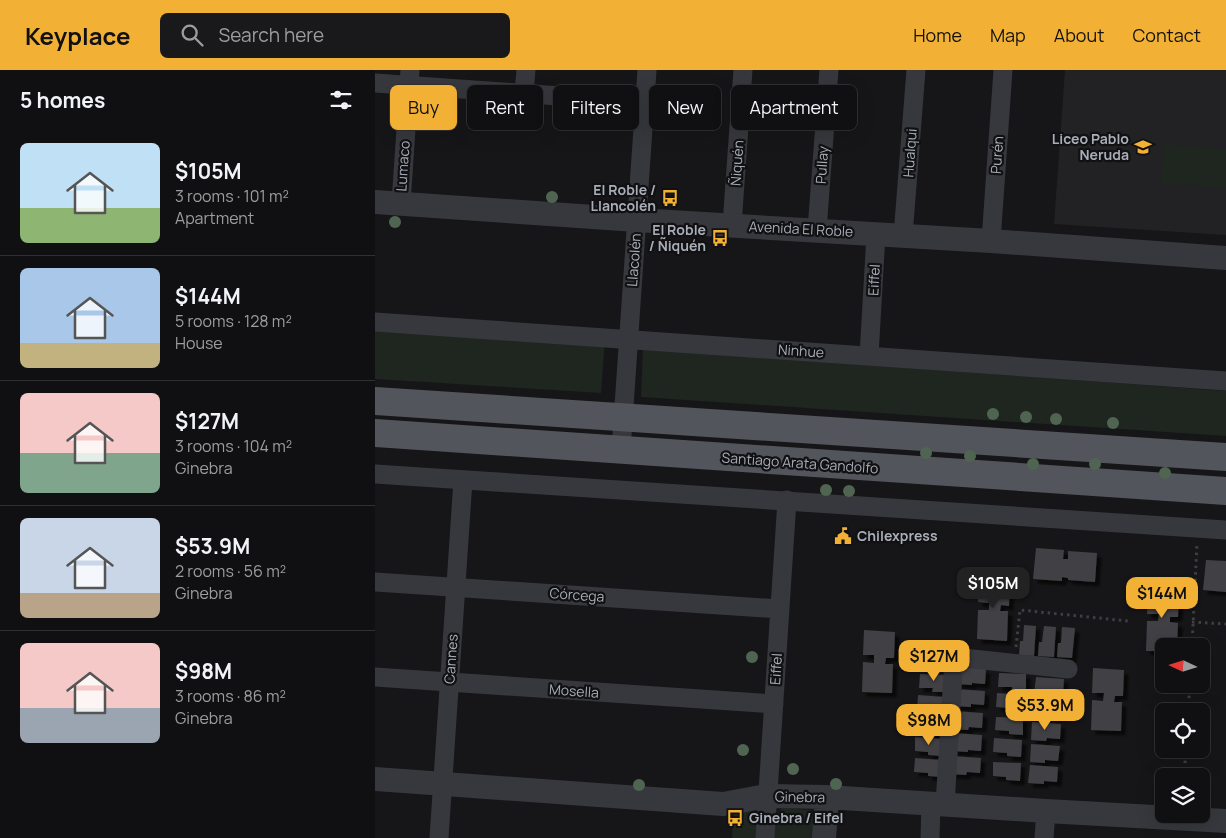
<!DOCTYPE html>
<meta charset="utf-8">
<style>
:root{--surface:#101012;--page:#19191b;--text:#f1f3f6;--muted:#9c9d9f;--line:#303032;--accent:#f2b134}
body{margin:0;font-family:Manrope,sans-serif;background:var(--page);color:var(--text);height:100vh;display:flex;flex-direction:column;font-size:19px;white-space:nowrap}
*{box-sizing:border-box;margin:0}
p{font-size:16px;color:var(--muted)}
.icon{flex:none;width:28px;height:28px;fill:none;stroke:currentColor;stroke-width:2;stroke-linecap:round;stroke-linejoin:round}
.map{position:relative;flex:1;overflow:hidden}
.panel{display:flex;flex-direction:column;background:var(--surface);width:375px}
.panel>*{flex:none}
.top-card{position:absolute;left:15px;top:15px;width:475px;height:45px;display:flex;gap:10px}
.needle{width:32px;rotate:274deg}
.tools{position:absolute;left:780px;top:568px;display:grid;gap:10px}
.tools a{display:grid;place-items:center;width:55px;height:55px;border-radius:8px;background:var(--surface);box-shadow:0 5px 20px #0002,0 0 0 1px var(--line);font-size:25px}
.price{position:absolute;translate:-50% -42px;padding:0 11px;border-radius:10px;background:var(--accent);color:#111;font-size:16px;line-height:32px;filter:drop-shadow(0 1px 2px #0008)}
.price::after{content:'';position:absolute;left:50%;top:30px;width:15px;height:11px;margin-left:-8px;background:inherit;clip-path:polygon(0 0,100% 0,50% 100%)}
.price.on{background:#222;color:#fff}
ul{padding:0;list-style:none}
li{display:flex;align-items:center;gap:15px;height:125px;padding:0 20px}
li+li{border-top:1px solid var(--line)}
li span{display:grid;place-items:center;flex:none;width:140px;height:100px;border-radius:8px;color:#555}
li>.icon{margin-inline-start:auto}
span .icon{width:60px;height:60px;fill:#fffc;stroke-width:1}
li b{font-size:21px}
h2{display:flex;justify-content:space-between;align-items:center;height:60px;padding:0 20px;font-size:21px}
.tag{padding:0 18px;border-radius:8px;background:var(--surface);box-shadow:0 5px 20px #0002,0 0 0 1px var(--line);font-size:18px;line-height:45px}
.tag.on{background:var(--accent);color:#111}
header{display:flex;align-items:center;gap:30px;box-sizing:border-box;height:70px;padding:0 25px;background:var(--accent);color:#111}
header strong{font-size:24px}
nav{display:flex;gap:28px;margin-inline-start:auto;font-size:18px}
.search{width:350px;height:45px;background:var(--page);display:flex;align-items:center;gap:12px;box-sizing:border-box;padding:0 18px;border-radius:8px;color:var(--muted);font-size:19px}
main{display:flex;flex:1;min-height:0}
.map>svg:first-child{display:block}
.built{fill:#222225}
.green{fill:#1e261f}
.building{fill:#404145;filter:url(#shadow)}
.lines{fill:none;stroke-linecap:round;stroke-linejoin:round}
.path{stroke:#3d3f44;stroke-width:3;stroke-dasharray:2.5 4;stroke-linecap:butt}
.minor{stroke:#37383d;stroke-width:19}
.tertiary{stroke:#37383d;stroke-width:24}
.primary{stroke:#53555c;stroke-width:28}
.tree{fill:#506452}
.labels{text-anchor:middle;stroke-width:4.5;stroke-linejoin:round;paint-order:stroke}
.poi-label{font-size:14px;font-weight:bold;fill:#a8adb8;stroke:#111113;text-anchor:end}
.street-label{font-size:14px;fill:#a8adb8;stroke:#111113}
</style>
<header>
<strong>Keyplace</strong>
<div class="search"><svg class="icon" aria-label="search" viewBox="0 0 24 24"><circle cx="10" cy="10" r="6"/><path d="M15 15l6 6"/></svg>Search here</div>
<nav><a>Home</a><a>Map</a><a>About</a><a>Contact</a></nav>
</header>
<main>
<section class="panel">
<h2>5 homes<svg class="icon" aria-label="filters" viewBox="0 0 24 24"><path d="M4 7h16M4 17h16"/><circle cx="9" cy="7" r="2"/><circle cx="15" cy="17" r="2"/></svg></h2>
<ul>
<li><span style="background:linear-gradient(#bfe0f5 65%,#8fb573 0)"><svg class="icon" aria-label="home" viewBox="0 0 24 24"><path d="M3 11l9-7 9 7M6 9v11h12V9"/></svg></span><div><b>$105M</b><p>3 rooms · 101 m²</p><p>Apartment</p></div></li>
<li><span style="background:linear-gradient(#a9c7e8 75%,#c2b280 0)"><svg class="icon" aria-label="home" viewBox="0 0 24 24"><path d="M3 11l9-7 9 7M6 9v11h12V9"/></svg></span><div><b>$144M</b><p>5 rooms · 128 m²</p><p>House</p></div></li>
<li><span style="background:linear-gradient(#f6c9c9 60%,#7fa58c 0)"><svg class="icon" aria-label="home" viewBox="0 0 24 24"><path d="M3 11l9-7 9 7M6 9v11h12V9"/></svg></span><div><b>$127M</b><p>3 rooms · 104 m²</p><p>Ginebra</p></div></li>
<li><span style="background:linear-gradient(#c9d6e8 75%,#b9a48a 0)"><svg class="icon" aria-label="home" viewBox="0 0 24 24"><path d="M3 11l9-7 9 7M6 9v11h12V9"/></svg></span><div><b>$53.9M</b><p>2 rooms · 56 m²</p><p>Ginebra</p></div></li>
<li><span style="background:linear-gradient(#f6c9c9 65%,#9aa5b1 0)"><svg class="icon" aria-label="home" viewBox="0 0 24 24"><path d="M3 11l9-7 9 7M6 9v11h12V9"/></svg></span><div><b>$98M</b><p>3 rooms · 86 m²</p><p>Ginebra</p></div></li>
</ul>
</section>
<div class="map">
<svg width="851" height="768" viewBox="0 0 851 768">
<defs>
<filter id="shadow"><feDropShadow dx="4.5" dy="4.5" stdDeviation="1" flood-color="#0009"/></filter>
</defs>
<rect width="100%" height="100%" fill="#161618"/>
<!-- built -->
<path class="built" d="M690 0H851V165L679 154Z"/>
<!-- green -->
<path class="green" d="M789 74 851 79V118L786 113Z
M0 256 230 269 226 323 0 309Z
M268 279 851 321V366L266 327Z
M407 738 436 740 444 747 442 768H398L400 746Z
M381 740 387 746 385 768H357L359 743Z"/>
<!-- building -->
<path class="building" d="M661 478 689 480 688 489H693V481L722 483 720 512 693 510V508L687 507V511L658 509Z
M831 490 851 491V522L828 520Z
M604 508 635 509 634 536 626 535 625 541H633L632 571 602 569 603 540H614V533L603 532Z
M773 519 804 520 803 547H795V552L803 553 802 576H789V581H771L772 551H783L784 544H772Z
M649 555 661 556 659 586 644 585 645 571H648Z
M669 556 681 557 679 587 663 586 664 572H667Z
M687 557 700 558 697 588 682 587 683 573H686Z
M489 560 520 562 519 588H511L510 594H518L517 623 487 622 488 592 499 593V585H488Z
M546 580 573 581 572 598H559L558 594H545Z
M582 597 611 599 610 614 597 613V615L581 614Z
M718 598 749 600 748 626H740L739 632H747L746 661 716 660 717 630 728 631 729 623H717Z
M624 603 651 604V621H637V617H623Z
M545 604 572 605 571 622H557L558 618H544Z
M661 607 689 609 688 624 675 623V626L659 624Z
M581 619 610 621 609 635 596 634V637L580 636Z
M622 623 650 625 649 642 635 641V638L621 637Z
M543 625 570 627V644L556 643V640L542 639Z
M658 629 687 631 686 647 673 646 672 648 657 647Z
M579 641 608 643 607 658 594 657 593 660 578 659Z
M541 647 569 648 568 665 554 664V661L540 660Z
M621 647 648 648V665L634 664V661L620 660Z
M657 652 686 654 685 669 672 668 671 671 656 670Z
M578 663 607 665 606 681 593 680V682L577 681Z
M540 667 568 669 567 686 553 685V682L540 681Z
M619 668 647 670 646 687 632 686V683L618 682Z
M656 674 685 676 683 691 670 690V693L655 692Z
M577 686 606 688 605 703 592 702 591 705 576 704Z
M540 688 567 690V707L553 706V703L539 702Z
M618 692 646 693 645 711 631 710V707L618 706Z
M655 695 683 697 682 712 669 711V714L653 713Z"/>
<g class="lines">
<!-- path -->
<path class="path" d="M817 552 851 554
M817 576 822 473
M641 577 645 540 753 551
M813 641 815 614
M809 706 811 679"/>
<!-- minor -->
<path class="minor" d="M0 13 270 32
M149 23 151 0
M26 133 35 0
M357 155 368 0
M442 160 454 0
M528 166 541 0
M616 171 628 0
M0 252 851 311
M494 286 501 164
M246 380 272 0
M0 404 851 460
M0 512 405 539
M0 607 399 634
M570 735 579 587 693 599
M64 768 88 410
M390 768 412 430
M555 768 556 734
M669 768 671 741"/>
<!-- tertiary -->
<path class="tertiary" d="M0 132 262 150 616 171 851 188
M0 709 348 734 392 726 452 727 671 741 851 751
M449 768 452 727"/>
<!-- primary -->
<path class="primary" d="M0 331 851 387
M0 363 851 421"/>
</g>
<!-- trees -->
<g class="tree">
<circle cx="177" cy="127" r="6"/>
<circle cx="20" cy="152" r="6"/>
<circle cx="618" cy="344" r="6"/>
<circle cx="651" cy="347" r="6"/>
<circle cx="681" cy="349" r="6"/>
<circle cx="738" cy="353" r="6"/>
<circle cx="551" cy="383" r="6"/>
<circle cx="595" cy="386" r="6"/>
<circle cx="658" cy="394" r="6"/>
<circle cx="720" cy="394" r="6"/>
<circle cx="790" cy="403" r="6"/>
<circle cx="451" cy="420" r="6"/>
<circle cx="474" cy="421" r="6"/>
<circle cx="377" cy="587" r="6"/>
<circle cx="368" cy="680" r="6"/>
<circle cx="418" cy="699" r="6"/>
<circle cx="461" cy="714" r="6"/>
<circle cx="264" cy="715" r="6"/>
</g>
<!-- icons -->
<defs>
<g id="school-bare" transform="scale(1.35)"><path d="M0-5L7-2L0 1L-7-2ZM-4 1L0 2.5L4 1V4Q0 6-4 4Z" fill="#f2b134" stroke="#111113" stroke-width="2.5" paint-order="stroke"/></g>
<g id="bus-bare" transform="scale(1.35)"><path d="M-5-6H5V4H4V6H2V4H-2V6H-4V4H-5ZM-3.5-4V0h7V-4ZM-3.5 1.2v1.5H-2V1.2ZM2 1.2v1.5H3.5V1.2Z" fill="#f2b134" stroke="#111113" stroke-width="2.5" paint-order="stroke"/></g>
<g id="civic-bare" transform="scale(1.35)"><path d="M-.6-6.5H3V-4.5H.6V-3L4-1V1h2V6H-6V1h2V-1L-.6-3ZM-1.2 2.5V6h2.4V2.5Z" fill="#f2b134" stroke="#111113" stroke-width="2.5" paint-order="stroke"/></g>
</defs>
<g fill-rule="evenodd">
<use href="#school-bare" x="768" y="77"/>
<use href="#bus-bare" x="295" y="128"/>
<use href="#bus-bare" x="345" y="168"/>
<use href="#civic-bare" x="468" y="466"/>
<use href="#bus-bare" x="360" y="748"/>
</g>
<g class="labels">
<!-- poi labels -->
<g class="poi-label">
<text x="754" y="74">Liceo Pablo<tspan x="754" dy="16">Neruda</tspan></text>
<text x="281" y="125">El Roble /<tspan x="281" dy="16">Llancolén</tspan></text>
<text x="331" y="165">El Roble<tspan x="331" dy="16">/ Ñiquén</tspan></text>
<text x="482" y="471" text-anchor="start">Chilexpress</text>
<text x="374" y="753" text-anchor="start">Ginebra / Eifel</text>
</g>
<!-- street labels -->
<g class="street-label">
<text transform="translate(535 83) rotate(-86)" y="5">Hualqui</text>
<text transform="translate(622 85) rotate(-86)" y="5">Purén</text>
<text transform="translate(362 93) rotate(-86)" y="5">Ñiquén</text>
<text transform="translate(447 95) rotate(-86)" y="5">Pullay</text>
<text transform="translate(28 96) rotate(-86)" y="5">Lumaco</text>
<text transform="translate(426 159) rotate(3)" y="5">Avenida El Roble</text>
<text transform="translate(259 190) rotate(-86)" y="5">Llacolén</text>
<text transform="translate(499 210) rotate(-87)" y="5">Eiffel</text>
<text transform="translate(426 281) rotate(4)" y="5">Ninhue</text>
<text transform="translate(425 393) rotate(4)" y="5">Santiago Arata Gandolfo</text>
<text transform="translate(202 525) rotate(4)" y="5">Córcega</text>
<text transform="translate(76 589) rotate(-86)" y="5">Cannes</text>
<text transform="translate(401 599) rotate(-86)" y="5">Eiffel</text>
<text transform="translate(199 621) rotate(4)" y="5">Mosella</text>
<text transform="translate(425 727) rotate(1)" y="5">Ginebra</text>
</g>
</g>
</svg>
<div class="tools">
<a><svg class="needle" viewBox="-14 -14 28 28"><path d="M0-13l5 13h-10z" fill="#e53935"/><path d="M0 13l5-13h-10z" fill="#9c9d9f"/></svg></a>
<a><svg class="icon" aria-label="locate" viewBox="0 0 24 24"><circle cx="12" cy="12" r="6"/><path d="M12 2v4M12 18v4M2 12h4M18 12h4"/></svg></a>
<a><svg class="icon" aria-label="layers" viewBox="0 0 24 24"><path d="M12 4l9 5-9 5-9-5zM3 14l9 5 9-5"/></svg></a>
</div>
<b class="price on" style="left:618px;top:539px">$105M</b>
<b class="price" style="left:787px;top:549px">$144M</b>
<b class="price" style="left:559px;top:612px">$127M</b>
<b class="price" style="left:670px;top:661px">$53.9M</b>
<b class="price" style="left:554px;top:676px">$98M</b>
<div class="top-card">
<a class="tag on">Buy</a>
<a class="tag">Rent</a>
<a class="tag">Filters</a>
<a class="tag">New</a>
<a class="tag">Apartment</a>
</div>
</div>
</main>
